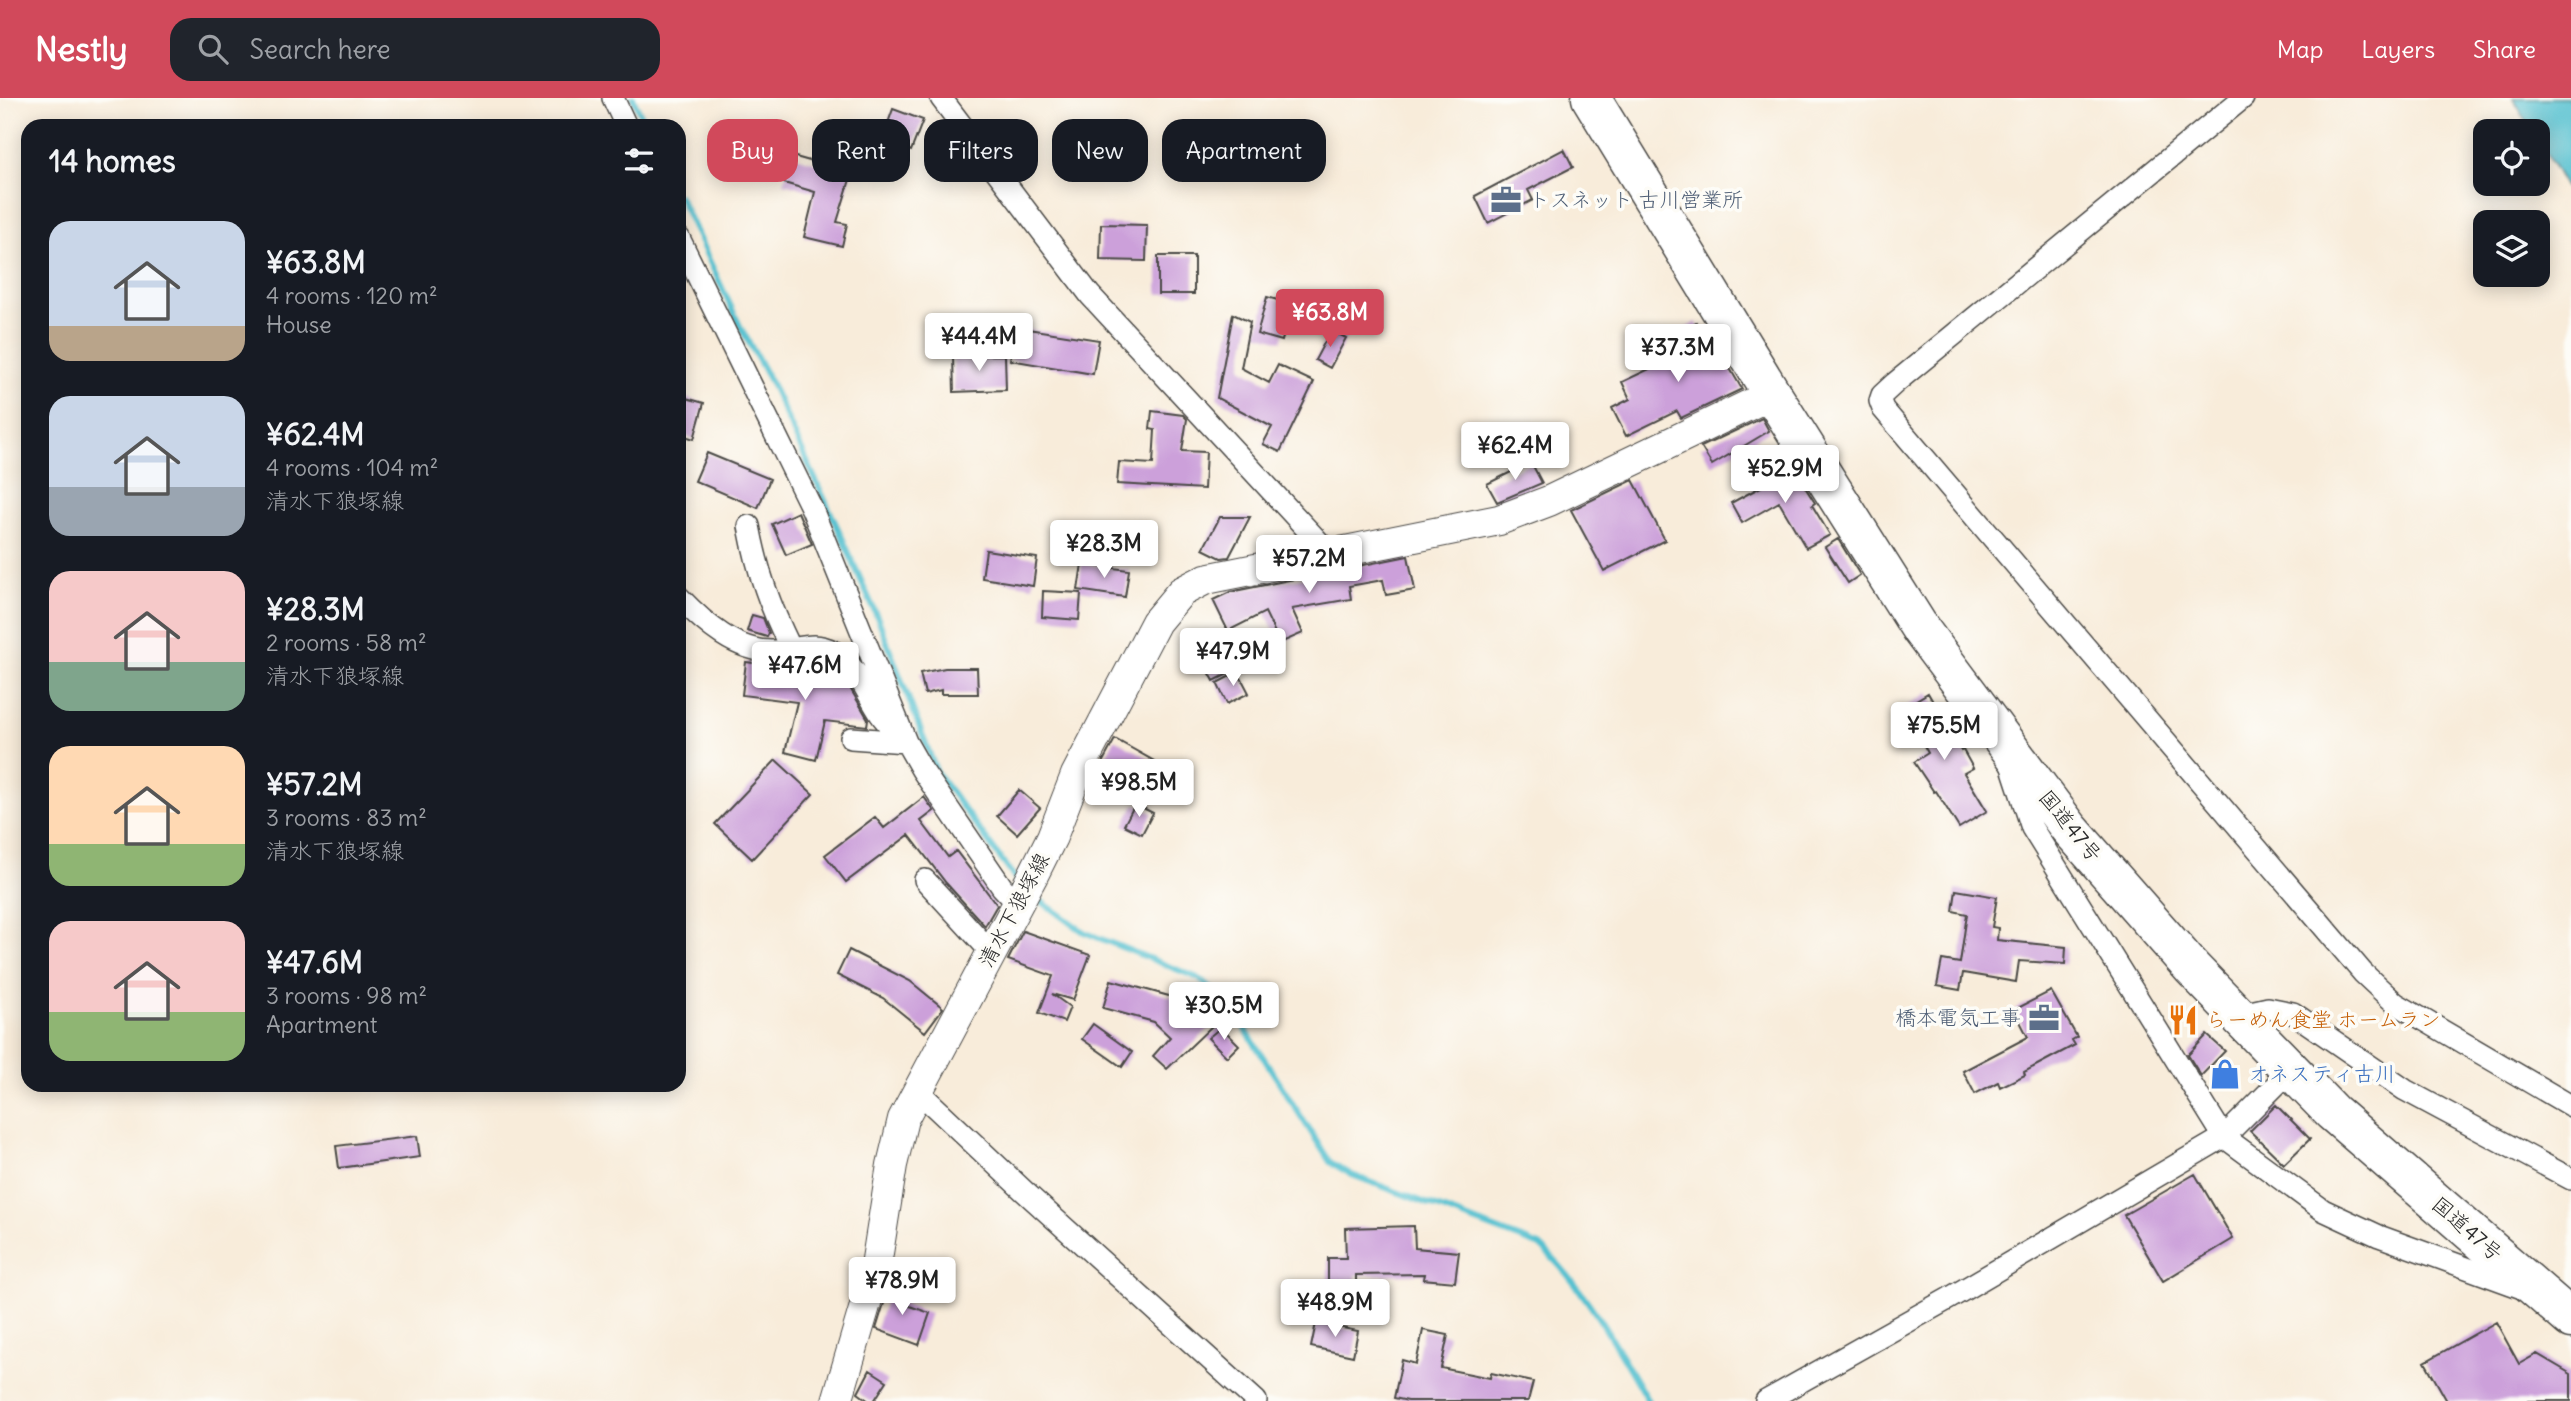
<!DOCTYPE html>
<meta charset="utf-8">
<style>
:root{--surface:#171b24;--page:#20242c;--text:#f1f3f6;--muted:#9ea1a6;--accent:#d1495b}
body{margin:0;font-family:Delius,"Klee One",sans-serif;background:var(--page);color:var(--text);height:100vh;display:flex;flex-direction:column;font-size:26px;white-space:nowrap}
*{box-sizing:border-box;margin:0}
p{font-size:23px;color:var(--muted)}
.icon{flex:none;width:38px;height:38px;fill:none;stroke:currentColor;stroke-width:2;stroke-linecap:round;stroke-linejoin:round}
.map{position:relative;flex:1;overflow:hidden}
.side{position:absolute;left:21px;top:21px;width:665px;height:973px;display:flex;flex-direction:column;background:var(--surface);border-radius:21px;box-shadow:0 4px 18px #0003}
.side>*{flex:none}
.guide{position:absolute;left:707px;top:21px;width:665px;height:63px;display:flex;gap:14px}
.fabs{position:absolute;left:2473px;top:21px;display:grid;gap:14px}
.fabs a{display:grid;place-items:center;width:77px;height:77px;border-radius:14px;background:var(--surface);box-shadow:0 4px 18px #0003;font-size:35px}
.price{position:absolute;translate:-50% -60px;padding:0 16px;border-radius:7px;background:#fff;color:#222;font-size:23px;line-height:46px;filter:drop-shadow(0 2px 4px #0008)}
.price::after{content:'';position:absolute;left:50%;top:42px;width:21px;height:16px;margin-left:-10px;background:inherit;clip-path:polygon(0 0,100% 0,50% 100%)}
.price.current{background:var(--accent);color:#fff}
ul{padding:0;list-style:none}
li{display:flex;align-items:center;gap:21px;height:175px;padding:0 28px}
li span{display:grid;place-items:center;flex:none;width:196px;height:140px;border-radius:21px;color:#555}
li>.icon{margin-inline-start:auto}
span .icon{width:84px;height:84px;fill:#fffc;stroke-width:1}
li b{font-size:30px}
h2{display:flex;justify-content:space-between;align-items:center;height:84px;padding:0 28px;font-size:30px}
.chip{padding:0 24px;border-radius:21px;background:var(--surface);box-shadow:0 4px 18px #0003;font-size:24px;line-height:63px}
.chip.current{background:var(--accent);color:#fff}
header{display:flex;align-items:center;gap:42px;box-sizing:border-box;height:98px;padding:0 35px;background:var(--accent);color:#fff}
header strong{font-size:33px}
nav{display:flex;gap:38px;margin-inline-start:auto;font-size:24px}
.search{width:490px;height:63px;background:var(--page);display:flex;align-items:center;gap:18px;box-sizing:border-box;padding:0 24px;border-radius:21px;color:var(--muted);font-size:26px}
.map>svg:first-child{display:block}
.water{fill:#56c1d0;stroke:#40767e;stroke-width:2}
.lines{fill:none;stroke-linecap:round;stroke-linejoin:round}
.stream{stroke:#56c1d0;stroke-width:6}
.building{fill:#cca0da}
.street-casing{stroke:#4a4845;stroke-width:24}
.secondary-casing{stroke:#4a4845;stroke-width:32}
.highway-casing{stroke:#4a4845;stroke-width:41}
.street{stroke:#fff;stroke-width:21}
.secondary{stroke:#fff;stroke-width:30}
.highway{stroke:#fff;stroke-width:38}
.labels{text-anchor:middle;stroke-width:7;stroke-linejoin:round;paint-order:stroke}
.service-label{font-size:21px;fill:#4e5e75;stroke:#fdfcf7;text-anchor:start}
.street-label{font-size:21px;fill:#2b2b2b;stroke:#fdfcf7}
.food-label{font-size:21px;fill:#c56008;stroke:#fdfcf7;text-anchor:start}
.shop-label{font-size:21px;fill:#366cbe;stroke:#fdfcf7;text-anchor:start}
</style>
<header>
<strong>Nestly</strong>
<div class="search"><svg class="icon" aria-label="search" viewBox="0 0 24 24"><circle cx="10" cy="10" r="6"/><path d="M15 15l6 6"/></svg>Search here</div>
<nav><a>Map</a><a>Layers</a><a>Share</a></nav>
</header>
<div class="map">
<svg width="2571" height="1303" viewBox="0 0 2571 1303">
<rect width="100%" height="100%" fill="#fdfcf7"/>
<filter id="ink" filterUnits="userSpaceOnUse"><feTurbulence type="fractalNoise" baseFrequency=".0143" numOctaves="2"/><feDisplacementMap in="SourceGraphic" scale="14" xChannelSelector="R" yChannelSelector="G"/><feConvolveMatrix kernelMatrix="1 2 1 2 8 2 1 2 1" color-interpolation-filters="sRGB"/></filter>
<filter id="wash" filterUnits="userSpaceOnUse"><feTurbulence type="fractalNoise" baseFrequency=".00686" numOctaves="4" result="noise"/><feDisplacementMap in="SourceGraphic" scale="28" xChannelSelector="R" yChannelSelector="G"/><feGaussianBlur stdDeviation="1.57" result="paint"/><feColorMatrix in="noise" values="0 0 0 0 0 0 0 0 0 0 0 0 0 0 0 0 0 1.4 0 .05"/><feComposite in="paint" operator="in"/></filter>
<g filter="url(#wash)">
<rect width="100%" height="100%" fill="#f8ecda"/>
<!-- water -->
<path class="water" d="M2513 0H2567L2571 4V99L2538 42V33H2532Z"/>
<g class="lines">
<!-- stream -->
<path class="stream" d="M633 0 646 28
M679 98 741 230 770 283 841 437 879 523 937 675 1018 784
M1031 796 1084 834 1198 880 1218 896 1235 915 1330 1064 1352 1077 1540 1148C1585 1188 1617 1251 1648 1303"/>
</g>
<g id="blocks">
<!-- building -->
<path class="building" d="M893 11 923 22 911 53 882 42Z
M1564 51 1573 69 1528 92 1533 102 1488 125 1475 98Z
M792 58 852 75 837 124 847 126 842 148 804 139 815 94 784 85Z
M1101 126 1147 127 1146 163 1100 162Z
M1158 158H1194V196H1158Z
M1267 199 1292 206 1282 243 1257 236Z
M1233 216 1250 224 1241 270 1269 285 1278 267 1314 284 1280 354 1263 346 1272 329 1217 300Z
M1696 224 1702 234 1708 233 1742 291 1681 320 1677 313 1626 338 1612 310 1630 301 1622 284 1660 266 1658 264 1689 246 1681 233Z
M1015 229 1099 242 1093 276 1010 262Z
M1331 232 1346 240 1330 270 1315 262Z
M1005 257 1006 292 954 294 953 258Z
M679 298 704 305 694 341 679 336Z
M1152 313 1183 317 1187 321 1182 353 1206 354 1204 391 1117 386 1119 364 1153 366 1155 332 1150 331Z
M1762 320 1769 333 1712 367 1701 349Z
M707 355 770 381 758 410 695 383Z
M1531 364 1542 385 1497 404 1487 386Z
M1791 367 1815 405 1812 407 1830 437 1806 450 1779 404 1742 425 1731 405 1768 385 1767 383Z
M1633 382 1665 442 1604 473 1571 412Z
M798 414 812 446 786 457 772 426Z
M1220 419H1250L1229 459 1221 460 1203 451Z
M1838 441 1860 477 1848 485 1825 449Z
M986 452 1037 460 1033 488 982 480Z
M1408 458 1415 492 1386 497 1383 482 1349 488 1351 501 1292 511 1303 535 1280 545 1265 514 1228 533 1213 502 1230 494Z
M1082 466 1129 472 1125 499 1078 492Z
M1043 493 1081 495 1079 522 1042 519Z
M752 517 763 520 769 535 767 539 747 533Z
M1213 550 1228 576 1214 583 1200 557Z
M746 564 841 577 845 582 844 589 850 590 868 621 867 628 825 623 816 662 785 654 797 604 742 597Z
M945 570H977L978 596H941V592L925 596 920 575Z
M1238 574 1249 595 1227 606 1217 585Z
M1928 595 1961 653 1963 652 1973 670 1964 675 1987 713 1959 730 1936 693 1934 694 1914 664 1928 655 1903 610Z
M1115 641 1154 663 1140 689 1101 667Z
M776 662 813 696 752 761 715 726Z
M1019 692 1040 710 1017 736 997 718Z
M924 699 934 713 921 723 948 759 956 753 997 807 985 828 946 785 909 737 846 784 825 757 875 719 884 730Z
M1135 706 1153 715 1142 736 1124 727Z
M1956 792 1997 799 1992 829 1998 830 1997 842 2066 849 2065 866 2019 863 2016 884 1963 875 1960 892 1937 888 1942 862 1960 865 1967 816 1953 813Z
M1023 833 1090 857 1073 902 1052 896 1070 909 1064 924 1039 915 1053 878 1008 862Z
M849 852 910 883 943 910 925 934 883 900 837 877Z
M1111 882 1187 903 1212 928 1167 971 1153 958 1170 939 1154 924 1103 910Z
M2051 893 2077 939 2072 942 2075 947 2024 974 2025 977 2000 989 1998 984 1975 996 1963 973 2028 939 2014 912Z
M1093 926 1132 954 1122 969 1082 941Z
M1221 929 1239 947 1227 959 1208 940Z
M2207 937 2225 953 2201 978 2188 957Z
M2276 1007 2310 1041 2284 1066 2250 1033Z
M417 1038 420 1059 339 1070 336 1048Z
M2195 1076 2233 1141 2163 1183 2124 1117Z
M1414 1128 1415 1150 1459 1154 1455 1184 1423 1181 1424 1176 1356 1177V1196L1328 1197V1160H1346L1345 1130Z
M890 1186 909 1193 904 1206 930 1215 919 1247 876 1231Z
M2496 1224 2519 1266 2537 1256 2571 1276V1303H2447L2425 1264Z
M1316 1225 1358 1233 1353 1258 1311 1249Z
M1423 1232 1448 1237 1441 1270 1490 1280 1491 1275 1533 1284 1528 1303H1408L1394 1300 1402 1262 1416 1266Z
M870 1272 887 1283 874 1303H869L858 1295Z"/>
</g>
</g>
<g filter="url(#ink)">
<use href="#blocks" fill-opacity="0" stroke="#4a4845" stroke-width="2"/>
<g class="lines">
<!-- street casing -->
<g class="street-casing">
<path id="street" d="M613 0 626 28
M941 0 1090 197 1329 455
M2243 0 1895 285 1882 297 1880 303 1883 311 2363 875 2395 905 2571 1008
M679 140 812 411 906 644 922 672 1002 789 1018 806
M749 428C758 476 770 508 791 551
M679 499C704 525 737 555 775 553 797 552 813 542 833 553 858 568 866 595 881 617 886 625 894 631 900 637
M851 640 906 644
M2012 669 2032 730 2224 1039 2323 1112 2379 1138 2519 1189
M925 782 991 854
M2237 917 2268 910 2293 915 2405 992 2571 1081
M919 994 1025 1094 1256 1303
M1766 1303 1948 1201 2224 1039 2291 972"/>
</g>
<!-- secondary casing -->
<g class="secondary-casing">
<path id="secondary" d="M837 1303 875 1174 892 1067 903 1021 1032 779 1052 739 1076 677 1156 524 1181 494 1206 481 1499 422 1549 403 1772 296"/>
</g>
<!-- highway casing -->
<g class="highway-casing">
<path id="highway" d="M1591 0 1772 296 1921 532 2069 730 2192 870 2332 1014 2571 1221"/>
</g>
<!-- street -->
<use href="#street" class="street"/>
<!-- secondary -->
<use href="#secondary" class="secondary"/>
<!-- highway -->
<use href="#highway" class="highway"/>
</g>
</g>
<!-- icons -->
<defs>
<g id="office-bare" transform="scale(2.415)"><path d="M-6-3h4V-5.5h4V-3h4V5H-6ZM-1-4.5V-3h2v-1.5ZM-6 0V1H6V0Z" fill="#5c6f8a" stroke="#fdfcf7" stroke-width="2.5" paint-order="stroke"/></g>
<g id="restaurant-bare" transform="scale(2.415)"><path d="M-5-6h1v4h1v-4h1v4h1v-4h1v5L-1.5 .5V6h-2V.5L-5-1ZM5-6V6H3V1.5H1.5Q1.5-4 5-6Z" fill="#e8710a" stroke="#fdfcf7" stroke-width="2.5" paint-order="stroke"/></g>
<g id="shop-bare" transform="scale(2.415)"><path d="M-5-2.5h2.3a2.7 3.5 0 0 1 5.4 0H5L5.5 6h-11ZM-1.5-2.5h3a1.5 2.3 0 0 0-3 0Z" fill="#3f7fe0" stroke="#fdfcf7" stroke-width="2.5" paint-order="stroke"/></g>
</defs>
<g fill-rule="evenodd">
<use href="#office-bare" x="1506" y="102"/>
<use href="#office-bare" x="2044" y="920"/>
<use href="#restaurant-bare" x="2183" y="922"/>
<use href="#shop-bare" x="2225" y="976"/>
</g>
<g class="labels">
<!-- service labels -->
<g class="service-label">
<text x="1529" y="109">トスネット 古川営業所</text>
<text x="2021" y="927" text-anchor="end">橋本電気工事</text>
</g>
<!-- street labels -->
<g class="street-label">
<text transform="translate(2070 728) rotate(51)" y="7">国道47号</text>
<text transform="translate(1014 812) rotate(-62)" y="7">清水下狼塚線</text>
<text transform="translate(2467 1131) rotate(41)" y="7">国道47号</text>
</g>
<!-- food labels -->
<g class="food-label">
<text x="2206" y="929">らーめん食堂 ホームラン</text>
</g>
<!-- shop labels -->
<g class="shop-label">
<text x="2248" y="983">オネスティ古川</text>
</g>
</g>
</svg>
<div class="fabs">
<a><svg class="icon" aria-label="locate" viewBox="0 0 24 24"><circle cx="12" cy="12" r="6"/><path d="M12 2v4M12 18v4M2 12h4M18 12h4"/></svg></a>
<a><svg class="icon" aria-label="layers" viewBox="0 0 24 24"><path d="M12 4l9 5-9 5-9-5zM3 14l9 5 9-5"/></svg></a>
</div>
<b class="price current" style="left:1330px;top:251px">¥63.8M</b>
<b class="price" style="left:979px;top:275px">¥44.4M</b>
<b class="price" style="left:1678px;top:286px">¥37.3M</b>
<b class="price" style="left:1515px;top:384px">¥62.4M</b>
<b class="price" style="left:1785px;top:407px">¥52.9M</b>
<b class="price" style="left:1104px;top:482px">¥28.3M</b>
<b class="price" style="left:1309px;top:497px">¥57.2M</b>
<b class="price" style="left:1233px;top:590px">¥47.9M</b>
<b class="price" style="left:805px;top:604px">¥47.6M</b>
<b class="price" style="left:1944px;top:664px">¥75.5M</b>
<b class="price" style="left:1139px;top:721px">¥98.5M</b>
<b class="price" style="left:1224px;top:944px">¥30.5M</b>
<b class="price" style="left:902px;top:1219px">¥78.9M</b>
<b class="price" style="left:1335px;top:1241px">¥48.9M</b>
<div class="guide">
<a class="chip current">Buy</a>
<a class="chip">Rent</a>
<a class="chip">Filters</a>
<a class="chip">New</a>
<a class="chip">Apartment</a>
</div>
<section class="side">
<h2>14 homes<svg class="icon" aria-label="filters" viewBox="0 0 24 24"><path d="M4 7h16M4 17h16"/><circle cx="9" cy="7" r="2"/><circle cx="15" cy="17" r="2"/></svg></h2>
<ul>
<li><span style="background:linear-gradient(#c9d6e8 75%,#b9a48a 0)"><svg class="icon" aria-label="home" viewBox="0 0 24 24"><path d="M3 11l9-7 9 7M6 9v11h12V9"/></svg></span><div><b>¥63.8M</b><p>4 rooms · 120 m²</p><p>House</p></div></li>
<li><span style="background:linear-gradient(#c9d6e8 65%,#9aa5b1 0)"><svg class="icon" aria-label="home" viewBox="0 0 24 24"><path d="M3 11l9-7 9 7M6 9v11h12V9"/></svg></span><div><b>¥62.4M</b><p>4 rooms · 104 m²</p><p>清水下狼塚線</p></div></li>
<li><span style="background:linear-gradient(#f6c9c9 65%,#7fa58c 0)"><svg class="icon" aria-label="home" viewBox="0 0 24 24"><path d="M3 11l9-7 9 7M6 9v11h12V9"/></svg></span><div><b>¥28.3M</b><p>2 rooms · 58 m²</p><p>清水下狼塚線</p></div></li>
<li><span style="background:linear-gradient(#ffd9b3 70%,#8fb573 0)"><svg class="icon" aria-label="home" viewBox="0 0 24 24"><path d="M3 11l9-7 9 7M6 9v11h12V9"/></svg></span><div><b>¥57.2M</b><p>3 rooms · 83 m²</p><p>清水下狼塚線</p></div></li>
<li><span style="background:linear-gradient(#f6c9c9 65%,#8fb573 0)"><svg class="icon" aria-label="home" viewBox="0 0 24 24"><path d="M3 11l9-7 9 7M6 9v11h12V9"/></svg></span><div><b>¥47.6M</b><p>3 rooms · 98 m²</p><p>Apartment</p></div></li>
</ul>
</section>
</div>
